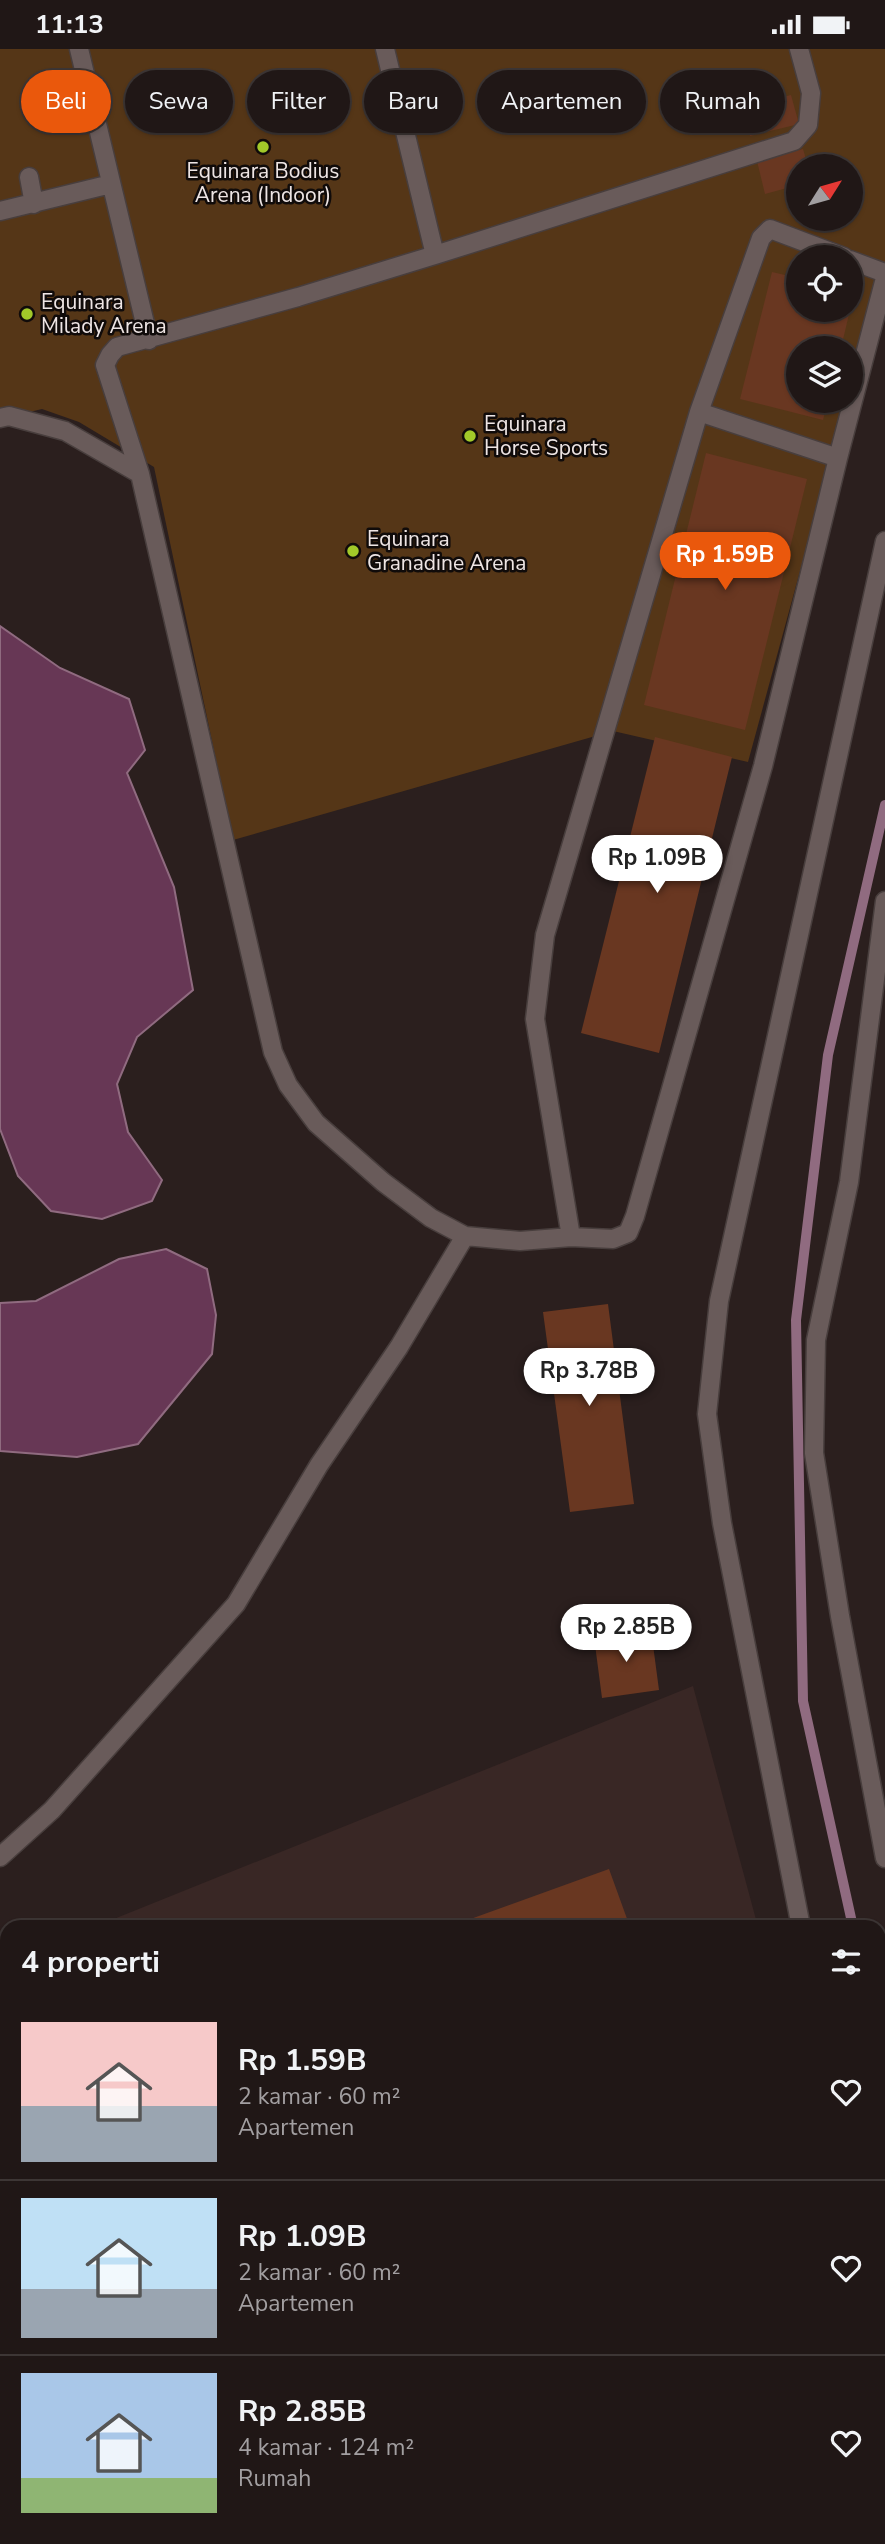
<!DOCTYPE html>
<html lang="id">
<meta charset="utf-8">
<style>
:root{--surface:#201716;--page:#28201f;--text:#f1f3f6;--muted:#a29fa1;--line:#3d3635;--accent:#ea580c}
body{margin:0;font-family:"Nunito Sans",sans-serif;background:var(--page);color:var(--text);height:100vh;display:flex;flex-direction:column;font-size:26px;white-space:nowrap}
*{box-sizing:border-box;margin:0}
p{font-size:23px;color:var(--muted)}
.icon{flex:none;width:38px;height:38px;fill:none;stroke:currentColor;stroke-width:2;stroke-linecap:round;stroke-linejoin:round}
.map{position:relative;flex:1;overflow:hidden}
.details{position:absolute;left:0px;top:1871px;width:886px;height:625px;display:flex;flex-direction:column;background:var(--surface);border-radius:21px 21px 0 0;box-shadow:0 2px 5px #0004,0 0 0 2px var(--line)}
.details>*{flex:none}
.hud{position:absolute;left:21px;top:21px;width:844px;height:63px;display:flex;gap:14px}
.needle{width:46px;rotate:53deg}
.tools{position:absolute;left:786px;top:105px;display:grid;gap:14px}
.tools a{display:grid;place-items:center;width:77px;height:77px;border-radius:50%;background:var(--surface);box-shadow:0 2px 5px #0004,0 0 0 2px var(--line);font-size:35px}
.price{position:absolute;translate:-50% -60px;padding:0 16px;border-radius:24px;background:#fff;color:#222;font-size:23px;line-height:46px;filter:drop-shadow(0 2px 4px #0008)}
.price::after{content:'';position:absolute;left:50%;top:42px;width:21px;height:16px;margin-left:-10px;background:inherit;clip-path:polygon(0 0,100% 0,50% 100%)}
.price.on{background:var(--accent);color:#fff}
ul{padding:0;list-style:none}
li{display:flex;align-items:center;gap:21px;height:175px;padding:0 21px}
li+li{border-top:2px solid var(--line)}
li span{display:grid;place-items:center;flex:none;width:196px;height:140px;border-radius:0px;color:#555}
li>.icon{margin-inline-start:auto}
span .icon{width:84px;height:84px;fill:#fffc;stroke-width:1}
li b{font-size:30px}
h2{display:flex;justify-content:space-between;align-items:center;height:84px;padding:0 21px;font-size:30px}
.pill{padding:0 24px;border-radius:32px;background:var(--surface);box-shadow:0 2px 5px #0004,0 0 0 2px var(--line);font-size:24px;line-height:63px}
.pill.on{background:var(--accent);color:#fff}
.status{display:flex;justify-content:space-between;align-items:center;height:49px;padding:0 35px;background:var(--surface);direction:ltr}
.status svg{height:19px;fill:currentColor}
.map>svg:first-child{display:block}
.built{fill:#392725}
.green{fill:#553617;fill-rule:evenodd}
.water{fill:#673755;stroke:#906b80;stroke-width:2}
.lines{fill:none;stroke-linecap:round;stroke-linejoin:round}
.stream{stroke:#906b80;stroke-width:10}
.building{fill:#693721}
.service-casing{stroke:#483e3d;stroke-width:21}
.minor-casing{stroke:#483e3d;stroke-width:21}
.tertiary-casing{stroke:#483e3d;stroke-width:21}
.secondary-casing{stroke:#483e3d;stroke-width:21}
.service{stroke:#695b5a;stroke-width:18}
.minor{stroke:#695b5a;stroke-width:18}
.tertiary{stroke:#695b5a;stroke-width:18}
.secondary{stroke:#927075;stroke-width:18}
.tram{stroke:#8e8483;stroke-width:2}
.poi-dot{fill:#a2c929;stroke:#100b0a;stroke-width:2.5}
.labels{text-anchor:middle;stroke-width:5;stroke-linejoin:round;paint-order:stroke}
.poi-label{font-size:21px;fill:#eee5e4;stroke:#100b0a;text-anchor:start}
</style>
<div class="status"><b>11:13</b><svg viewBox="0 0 49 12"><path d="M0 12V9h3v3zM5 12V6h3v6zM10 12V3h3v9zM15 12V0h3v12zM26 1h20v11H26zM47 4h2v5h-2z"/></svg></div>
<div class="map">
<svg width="885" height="2495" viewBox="0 0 885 2495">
<rect width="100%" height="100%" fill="#2b1f1e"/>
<!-- built -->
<path class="built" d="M693 1637 758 1878H94Z
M7 1913V2351L0 2353V1915Z"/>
<!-- green -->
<path class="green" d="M0 0H885V213L851 345 850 299H798V352H848L833 401 748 713 613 682 233 791 154 418 79 373 42 360 0 370ZM798 117H850V170H798ZM798 208H850V261H798Z"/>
<!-- water -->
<path class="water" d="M0 577 60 619 129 650 145 701 127 724 174 838 193 941 137 988 117 1035 128 1083 162 1131 152 1152 102 1170 51 1162 18 1127 0 1080Z
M166 1200 207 1220 216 1266 212 1305 138 1395 77 1408 0 1402V1254L36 1252 119 1210Z"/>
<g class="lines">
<!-- stream -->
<path class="stream" d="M853 1878 803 1652 796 1271 828 1006 885 756
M878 1994 885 2024"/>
</g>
<!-- building -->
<path class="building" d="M791 46 799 75 750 87 742 58Z
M803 100 808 117H798V136L765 145 757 112Z
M772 223 798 229V261H850L841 299H798V352H828L823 371 740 350Z
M706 404 807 430 745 681 644 656Z
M655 688 732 708 659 1004 581 984Z
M608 1255 634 1455 570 1463 543 1263Z
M651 1581 659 1641 602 1649 594 1588Z
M609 1820 630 1878H467L465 1872Z
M7 2039V2188L0 2191V2042Z
M122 2488H186L188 2495H112L111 2492Z
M284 2488H350L352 2495H286Z
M377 2488H466L468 2495H379Z
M838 2488H847L849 2495H821Z"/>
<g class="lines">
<!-- service casing -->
<g class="service-casing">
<path id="service" d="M79 0 149 291
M385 0 435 206
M799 0 811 44 808 76 794 92 435 206 298 248 117 298 110 306 105 316 140 425 273 1003 288 1036 316 1074 383 1133 431 1169 465 1187 520 1192 571 1188 613 1190 628 1184 635 1167 763 717 838 409 885 229
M29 128 34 155
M0 162 111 135
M850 211 885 224
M699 363 838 409
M0 369 9 367 65 382 140 425
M571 1188 535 970 545 886 699 363 761 189 770 180 844 208
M0 1808 52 1761 236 1555 319 1416 399 1298 465 1187
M801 1878 722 1474 707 1365 719 1252 885 492"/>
</g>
<!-- minor casing -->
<g class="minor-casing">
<path id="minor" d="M885 852 849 1133 816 1291 814 1404 840 1567 885 1809
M223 2488 225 2495
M501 2488 503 2495"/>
</g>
<!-- tertiary casing -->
<g class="tertiary-casing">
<path id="tertiary" d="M880 2138 885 2164
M878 2240 885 2239
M35 2495 54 2488"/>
</g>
<!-- secondary casing -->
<g class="secondary-casing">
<path id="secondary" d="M878 2139 885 2137
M878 2188 885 2186
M0 2375 7 2373
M0 2434 7 2432"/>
</g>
<!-- service -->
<use href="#service" class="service"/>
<!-- minor -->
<use href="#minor" class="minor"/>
<!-- tertiary -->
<use href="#tertiary" class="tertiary"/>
<!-- secondary -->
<use href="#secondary" class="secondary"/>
<!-- tram -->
<path class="tram" d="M878 2125 885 2124
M878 2157 885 2156
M0 2401 7 2399
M0 2437 7 2435"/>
</g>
<!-- markers -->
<g class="poi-dot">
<circle cx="263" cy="98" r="7"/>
<circle cx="27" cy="265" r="7"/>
<circle cx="470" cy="387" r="7"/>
<circle cx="353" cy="502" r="7"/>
</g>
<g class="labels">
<!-- poi labels -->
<g class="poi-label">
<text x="263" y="129" text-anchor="middle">Equinara Bodius<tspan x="263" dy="24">Arena (Indoor)</tspan></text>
<text x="41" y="260">Equinara<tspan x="41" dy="24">Milady Arena</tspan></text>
<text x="484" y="382">Equinara<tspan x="484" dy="24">Horse Sports</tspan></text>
<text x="367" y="497">Equinara<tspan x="367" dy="24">Granadine Arena</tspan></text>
</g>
</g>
</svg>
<div class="tools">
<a><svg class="needle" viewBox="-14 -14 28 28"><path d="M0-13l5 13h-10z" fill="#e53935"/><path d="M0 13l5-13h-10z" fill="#a29fa1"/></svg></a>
<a><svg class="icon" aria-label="locate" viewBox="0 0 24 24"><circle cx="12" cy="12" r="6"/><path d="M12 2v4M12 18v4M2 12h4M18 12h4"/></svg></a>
<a><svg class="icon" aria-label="layers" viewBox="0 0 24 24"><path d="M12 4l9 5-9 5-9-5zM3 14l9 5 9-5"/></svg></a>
</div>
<b class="price on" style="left:725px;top:543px">Rp 1.59B</b>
<b class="price" style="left:657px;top:846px">Rp 1.09B</b>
<b class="price" style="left:589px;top:1359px">Rp 3.78B</b>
<b class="price" style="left:626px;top:1615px">Rp 2.85B</b>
<div class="hud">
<a class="pill on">Beli</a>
<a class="pill">Sewa</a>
<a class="pill">Filter</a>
<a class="pill">Baru</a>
<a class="pill">Apartemen</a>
<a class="pill">Rumah</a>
</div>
<section class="details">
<h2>4 properti<svg class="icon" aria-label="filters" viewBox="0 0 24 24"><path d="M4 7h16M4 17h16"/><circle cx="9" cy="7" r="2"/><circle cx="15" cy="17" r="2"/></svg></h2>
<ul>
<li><span style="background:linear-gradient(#f6c9c9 60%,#9aa5b1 0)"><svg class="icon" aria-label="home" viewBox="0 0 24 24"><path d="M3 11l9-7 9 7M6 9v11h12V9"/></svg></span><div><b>Rp 1.59B</b><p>2 kamar · 60 m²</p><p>Apartemen</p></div><svg class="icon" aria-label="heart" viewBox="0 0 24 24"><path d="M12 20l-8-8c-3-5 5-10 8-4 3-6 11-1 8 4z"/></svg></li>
<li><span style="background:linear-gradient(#bfe0f5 65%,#9aa5b1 0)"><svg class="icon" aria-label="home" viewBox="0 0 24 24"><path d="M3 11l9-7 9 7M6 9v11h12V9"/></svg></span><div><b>Rp 1.09B</b><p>2 kamar · 60 m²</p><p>Apartemen</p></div><svg class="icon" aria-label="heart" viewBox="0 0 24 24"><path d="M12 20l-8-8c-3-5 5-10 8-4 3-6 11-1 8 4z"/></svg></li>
<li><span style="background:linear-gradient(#a9c7e8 75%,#8fb573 0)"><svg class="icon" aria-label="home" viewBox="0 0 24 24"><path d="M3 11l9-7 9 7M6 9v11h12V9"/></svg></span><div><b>Rp 2.85B</b><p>4 kamar · 124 m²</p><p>Rumah</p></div><svg class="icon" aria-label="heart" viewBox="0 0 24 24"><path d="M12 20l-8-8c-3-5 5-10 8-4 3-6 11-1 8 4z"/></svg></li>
</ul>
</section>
</div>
